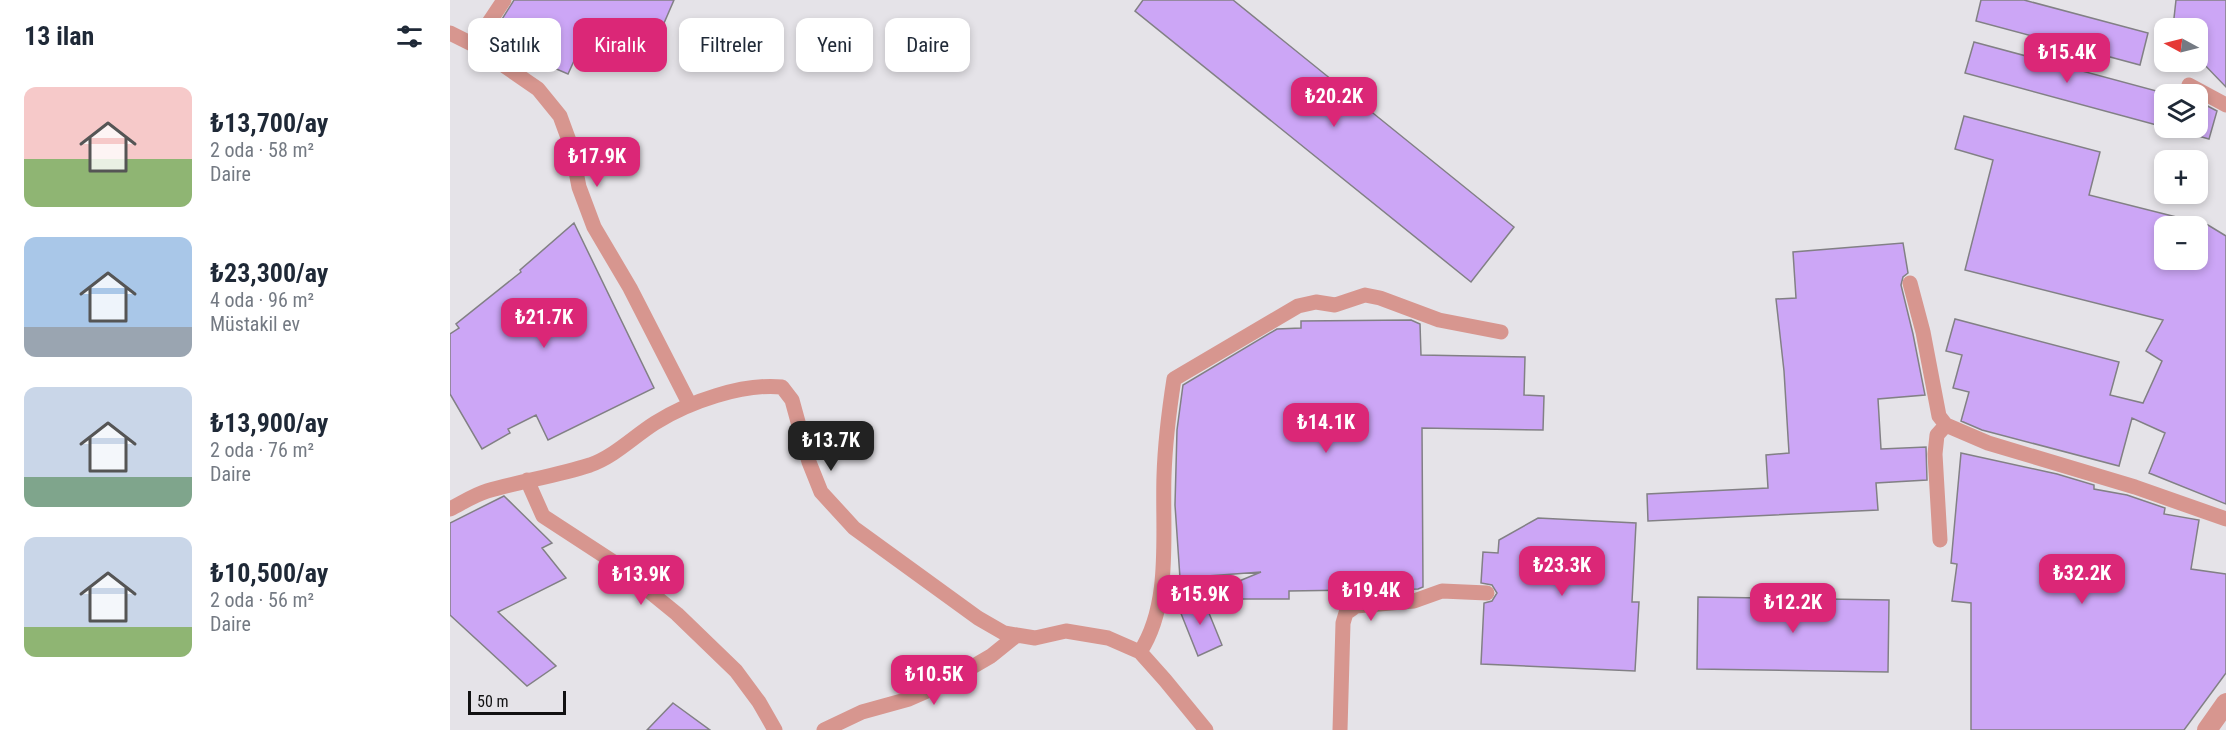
<!DOCTYPE html>
<html lang="tr">
<meta charset="utf-8">
<style>
:root{--surface:#fff;--page:#f2f2f3;--text:#1f2937;--muted:#747a83;--accent:#db2777}
body{margin:0;font-family:"Roboto Condensed",sans-serif;background:var(--page);color:var(--text);height:100vh;display:flex;flex-direction:column;font-size:22px;white-space:nowrap}
*{box-sizing:border-box;margin:0}
p{font-size:20px;color:var(--muted)}
.icon{flex:none;width:33px;height:33px;fill:none;stroke:currentColor;stroke-width:2;stroke-linecap:round;stroke-linejoin:round}
.map{position:relative;flex:1;overflow:hidden}
.sheet{display:flex;flex-direction:column;background:var(--surface);width:450px}
.sheet>*{flex:none}
.top-card{position:absolute;left:18px;top:18px;width:570px;height:54px;display:flex;gap:12px}
.needle{width:39px;rotate:277deg}
.buttons{position:absolute;left:1704px;top:18px;display:grid;gap:12px}
.buttons a{display:grid;place-items:center;width:54px;height:54px;border-radius:12px;background:var(--surface);box-shadow:0 3px 9px #0003;font-size:30px}
.scale{position:absolute;left:18px;bottom:15px;width:98px;box-sizing:border-box;padding-left:6px;border:3px solid #111112;border-top:0;font-size:16px;line-height:21px;white-space:nowrap;color:#111112;-webkit-text-stroke:4px #e5e3e8;paint-order:stroke}
.price{position:absolute;translate:-50% -51px;padding:0 14px;border-radius:12px;background:var(--accent);color:#fff;font-size:20px;line-height:39px;filter:drop-shadow(0 2px 3px #0008)}
.price::after{content:'';position:absolute;left:50%;top:36px;width:18px;height:14px;margin-left:-9px;background:inherit;clip-path:polygon(0 0,100% 0,50% 100%)}
.price.current{background:#222;color:#fff}
ul{padding:0;list-style:none}
li{display:flex;align-items:center;gap:18px;height:150px;padding:0 24px}
li span{display:grid;place-items:center;flex:none;width:168px;height:120px;border-radius:12px;color:#555}
li>.icon{margin-inline-start:auto}
span .icon{width:72px;height:72px;fill:#fffc;stroke-width:1}
li b{font-size:26px}
h2{display:flex;justify-content:space-between;align-items:center;height:72px;padding:0 24px;font-size:26px}
.chip{padding:0 21px;border-radius:12px;background:var(--surface);box-shadow:0 3px 9px #0003;font-size:21px;line-height:54px}
.chip.current{background:var(--accent);color:#fff}
main{display:flex;flex:1;min-height:0}
.map>svg:first-child{display:block}
.building{fill:#cca6f6;stroke:#828085;stroke-width:1.5;fill-rule:evenodd}
.lines{fill:none;stroke-linecap:round;stroke-linejoin:round}
.minor{stroke:#d7968f;stroke-width:15}
.tertiary{stroke:#d7968f;stroke-width:20}
</style>
<main>
<section class="sheet">
<h2>13 ilan<svg class="icon" aria-label="filters" viewBox="0 0 24 24"><path d="M4 7h16M4 17h16"/><circle cx="9" cy="7" r="2"/><circle cx="15" cy="17" r="2"/></svg></h2>
<ul>
<li><span style="background:linear-gradient(#f6c9c9 60%,#8fb573 0)"><svg class="icon" aria-label="home" viewBox="0 0 24 24"><path d="M3 11l9-7 9 7M6 9v11h12V9"/></svg></span><div><b>₺13,700/ay</b><p>2 oda · 58 m²</p><p>Daire</p></div></li>
<li><span style="background:linear-gradient(#a9c7e8 75%,#9aa5b1 0)"><svg class="icon" aria-label="home" viewBox="0 0 24 24"><path d="M3 11l9-7 9 7M6 9v11h12V9"/></svg></span><div><b>₺23,300/ay</b><p>4 oda · 96 m²</p><p>Müstakil ev</p></div></li>
<li><span style="background:linear-gradient(#c9d6e8 75%,#7fa58c 0)"><svg class="icon" aria-label="home" viewBox="0 0 24 24"><path d="M3 11l9-7 9 7M6 9v11h12V9"/></svg></span><div><b>₺13,900/ay</b><p>2 oda · 76 m²</p><p>Daire</p></div></li>
<li><span style="background:linear-gradient(#c9d6e8 75%,#8fb573 0)"><svg class="icon" aria-label="home" viewBox="0 0 24 24"><path d="M3 11l9-7 9 7M6 9v11h12V9"/></svg></span><div><b>₺10,500/ay</b><p>2 oda · 56 m²</p><p>Daire</p></div></li>
</ul>
</section>
<div class="map">
<svg width="1776" height="730" viewBox="0 0 1776 730">
<rect width="100%" height="100%" fill="#e5e3e8"/>
<!-- building -->
<path class="building" d="M64 0H224L211 30 206 28 187 62 134 39 118 74 39 40Z
M693 0H783L1064 227 1021 282 685 11Z
M1531 0H1574L1698 33 1690 65 1526 21Z
M1726 0H1776V87L1748 58V28L1723 27Z
M1524 42 1714 93V127L1515 73Z
M1748 101 1767 111 1759 139 1748 136Z
M1514 116 1650 152 1639 195 1758 225 1776 236V504L1699 473 1715 433 1682 418 1669 466 1532 430 1511 421 1519 392 1503 388 1512 355 1496 351 1505 319 1669 362 1660 395 1693 403 1712 361 1696 351 1713 320 1515 270 1543 160 1505 149ZM1714 226H1748V260H1714Z
M124 223 204 388 98 440 86 415 58 429 60 433 32 449 0 394V334L9 328 6 324 71 272 70 270Z
M1453 243 1458 273 1453 277 1451 285 1463 334 1475 395 1428 399 1431 449 1476 447 1477 480 1426 483 1428 510 1198 521 1197 494 1318 488 1316 455 1339 453 1334 371 1326 299 1346 298 1343 252Z
M961 320 970 324 971 355 1075 357 1074 395 1094 396 1093 430 972 428 973 587 968 589 839 591V599H777V586L811 572 730 578 725 505 727 430 733 385 827 329 851 328V321Z
M1511 453 1607 474 1644 485V489L1677 495 1715 508 1714 514 1749 520 1741 569 1776 574V673L1734 730H1521V603L1502 601 1507 564 1501 563Z
M54 496 102 543 92 548 116 578 48 612 106 666 77 686 0 615V523Z
M1088 518 1186 523 1182 602H1189L1185 671 1031 664 1034 603 1042 601 1047 593 1042 585 1031 583 1033 552 1048 553 1049 540Z
M752 596 772 645 748 656 728 606Z
M1248 597 1439 600 1438 672 1247 669Z
M223 703 260 730H197Z"/>
<g class="lines">
<!-- minor -->
<path class="minor" d="M0 33 24 45 88 89 110 116 121 146 129 187 144 227 180 288 240 405
M24 45 54 0
M1739 85 1776 105
M1460 283 1473 332 1489 416 1496 425 1538 443 1685 487 1776 519
M77 480 93 516 162 561 227 614 286 671 309 702 325 730
M0 509C12 503 24 495 37 491 71 481 106 476 140 465 165 456 183 437 205 423 238 402 293 383 332 387L342 400 359 462 371 492 404 528 528 618 554 633 585 638 616 631 658 638 690 652 715 680 756 730
M1490 540 1485 454 1487 435 1496 425
M690 652C722 603 712 532 714 476 715 443 719 411 724 379L848 306 866 302 885 305 915 295 930 298 989 320 1051 332
M374 730 412 712 459 699 491 685 541 656 567 635
M890 730 893 623 896 613 906 606 964 601 992 591 1037 593"/>
<!-- tertiary -->
<path class="tertiary" d="M1757 730 1776 703"/>
</g>
</svg>
<div class="buttons">
<a><svg class="needle" viewBox="-14 -14 28 28"><path d="M0-13l5 13h-10z" fill="#e53935"/><path d="M0 13l5-13h-10z" fill="#747a83"/></svg></a>
<a><svg class="icon" aria-label="layers" viewBox="0 0 24 24"><path d="M12 4l9 5-9 5-9-5zM3 14l9 5 9-5"/></svg></a>
<a>+</a>
<a>−</a>
</div>
<div class="scale">50 m</div>
<b class="price" style="left:1617px;top:84px">₺15.4K</b>
<b class="price" style="left:884px;top:128px">₺20.2K</b>
<b class="price" style="left:147px;top:188px">₺17.9K</b>
<b class="price" style="left:94px;top:349px">₺21.7K</b>
<b class="price" style="left:876px;top:454px">₺14.1K</b>
<b class="price current" style="left:381px;top:472px">₺13.7K</b>
<b class="price" style="left:1112px;top:597px">₺23.3K</b>
<b class="price" style="left:1632px;top:605px">₺32.2K</b>
<b class="price" style="left:191px;top:606px">₺13.9K</b>
<b class="price" style="left:921px;top:622px">₺19.4K</b>
<b class="price" style="left:750px;top:626px">₺15.9K</b>
<b class="price" style="left:1343px;top:634px">₺12.2K</b>
<b class="price" style="left:484px;top:706px">₺10.5K</b>
<div class="top-card">
<a class="chip">Satılık</a>
<a class="chip current">Kiralık</a>
<a class="chip">Filtreler</a>
<a class="chip">Yeni</a>
<a class="chip">Daire</a>
</div>
</div>
</main>
